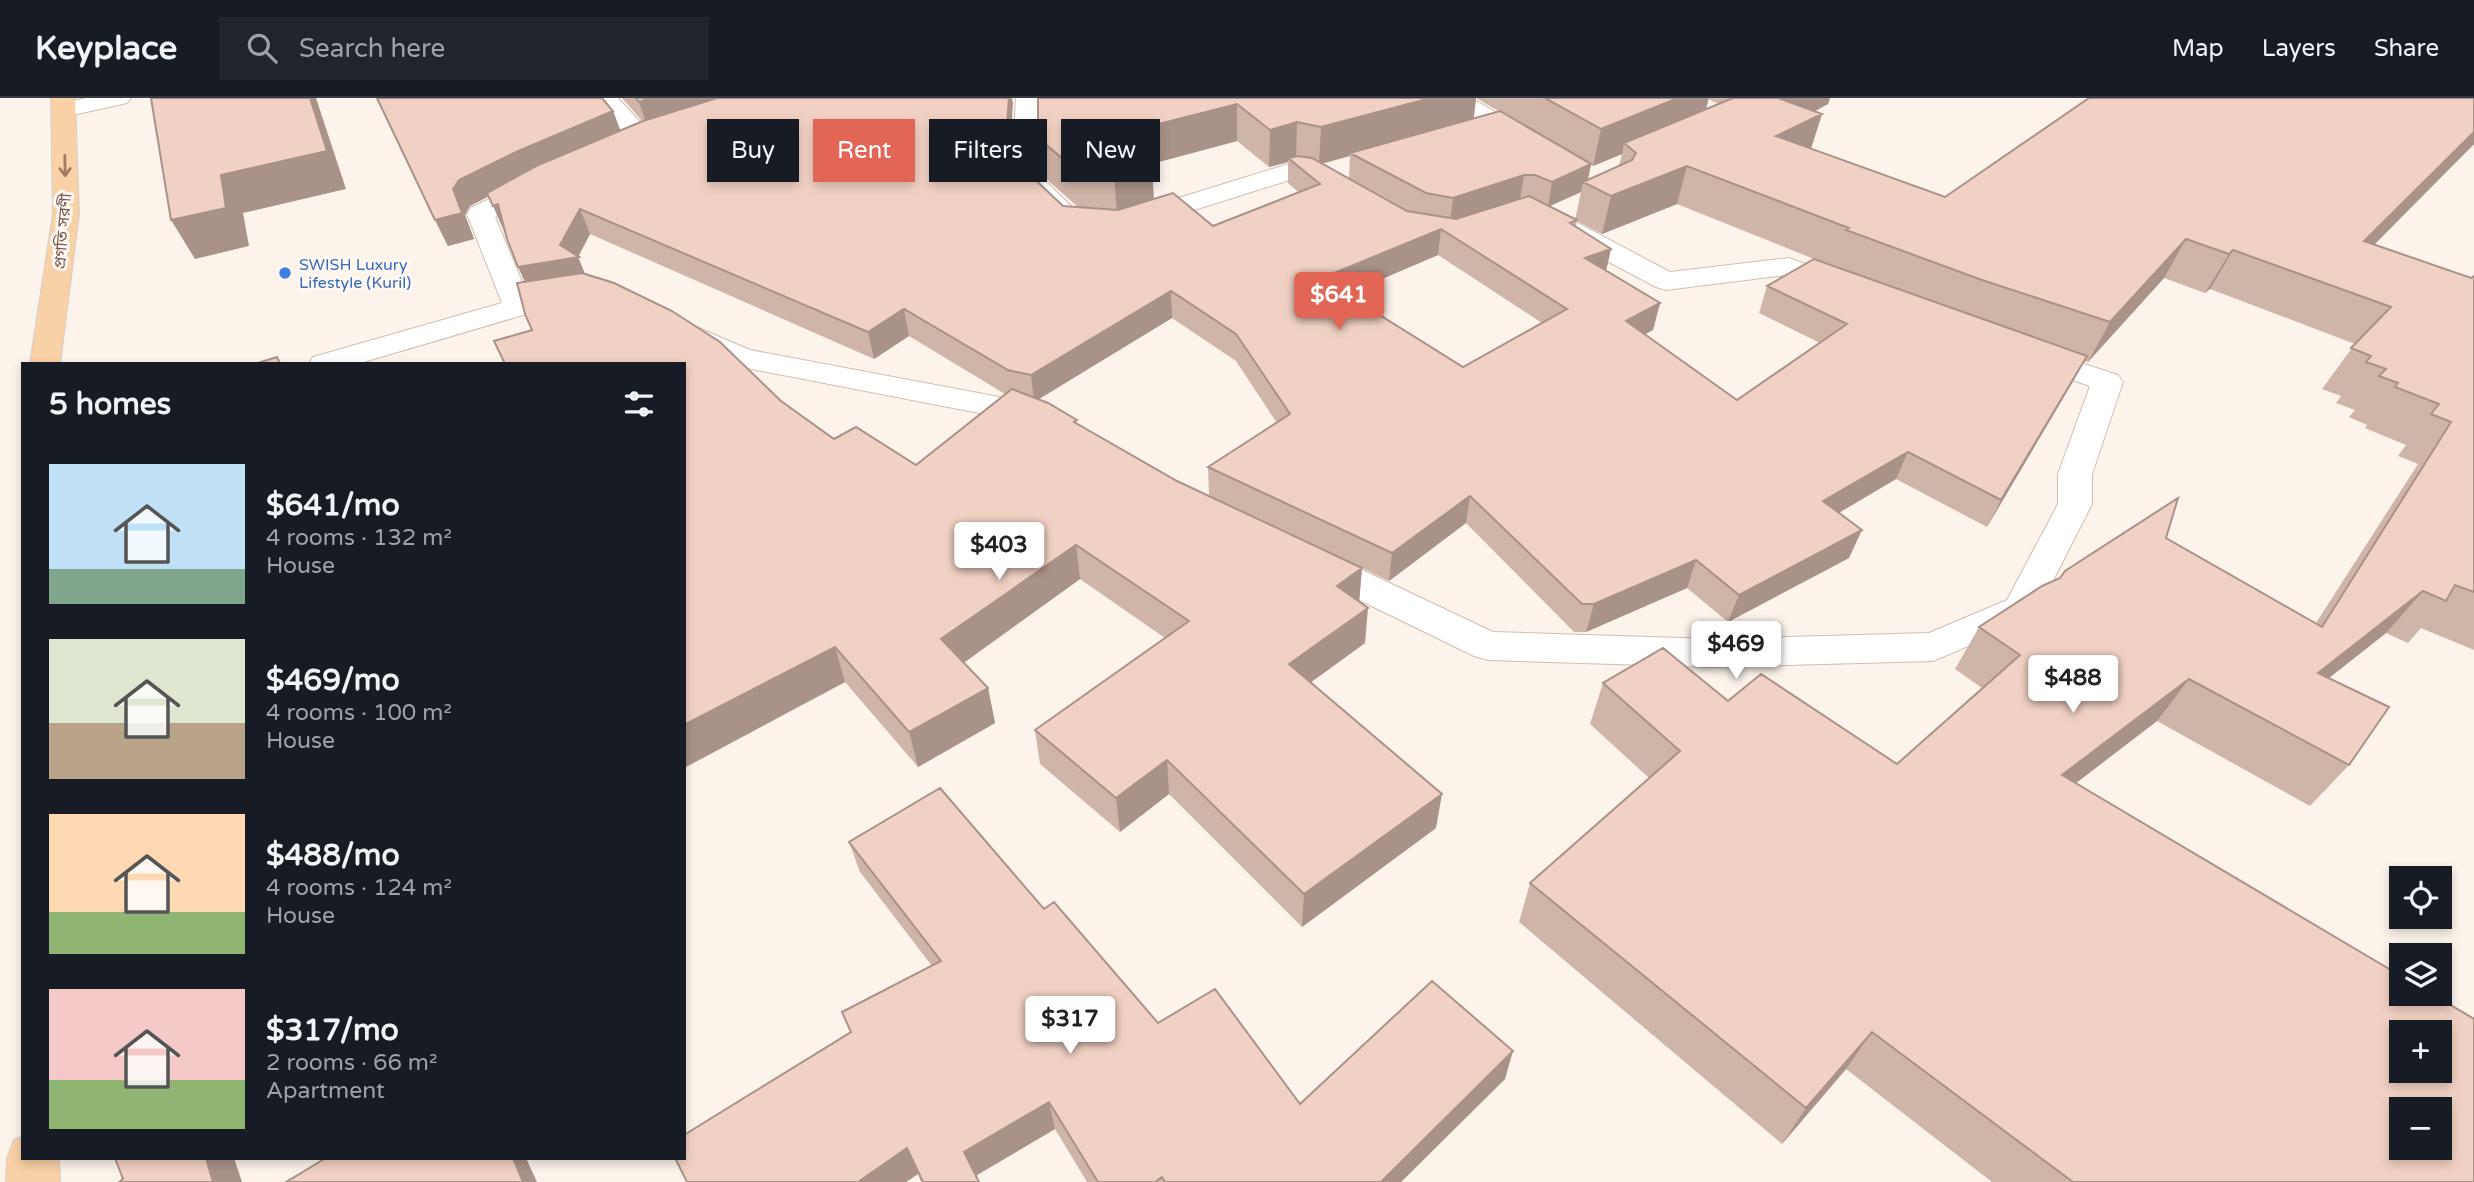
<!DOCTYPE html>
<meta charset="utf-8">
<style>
:root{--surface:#171b24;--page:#20242c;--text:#f1f3f6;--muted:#9ea1a6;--line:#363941;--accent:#e26555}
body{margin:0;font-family:"Varela Round","Noto Sans Bengali",sans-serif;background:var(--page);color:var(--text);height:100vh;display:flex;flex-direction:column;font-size:26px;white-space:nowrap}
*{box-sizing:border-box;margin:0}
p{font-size:23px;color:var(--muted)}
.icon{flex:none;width:38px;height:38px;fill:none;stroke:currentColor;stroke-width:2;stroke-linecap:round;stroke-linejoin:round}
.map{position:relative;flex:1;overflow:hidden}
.side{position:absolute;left:21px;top:264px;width:665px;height:798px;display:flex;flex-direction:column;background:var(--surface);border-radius:0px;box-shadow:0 4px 10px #0003}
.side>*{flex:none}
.banner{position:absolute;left:707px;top:21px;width:665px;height:63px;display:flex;gap:14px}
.buttons{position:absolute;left:2389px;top:768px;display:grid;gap:14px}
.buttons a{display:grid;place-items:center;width:63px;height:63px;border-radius:0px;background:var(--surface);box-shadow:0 4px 10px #0003;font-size:35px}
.price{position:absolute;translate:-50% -60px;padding:0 16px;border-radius:7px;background:#fff;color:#222;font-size:23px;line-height:46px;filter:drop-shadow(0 2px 4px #0008)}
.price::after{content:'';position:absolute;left:50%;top:42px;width:21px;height:16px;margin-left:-10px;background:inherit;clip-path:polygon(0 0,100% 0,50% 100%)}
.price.on{background:var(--accent);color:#fff}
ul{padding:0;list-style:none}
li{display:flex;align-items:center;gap:21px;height:175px;padding:0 28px}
li span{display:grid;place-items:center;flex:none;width:196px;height:140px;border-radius:0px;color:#555}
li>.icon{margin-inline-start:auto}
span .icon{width:84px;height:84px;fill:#fffc;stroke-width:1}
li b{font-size:30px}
h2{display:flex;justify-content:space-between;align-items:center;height:84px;padding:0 28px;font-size:30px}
.tag{padding:0 24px;border-radius:0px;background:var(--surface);box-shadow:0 4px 10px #0003;font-size:24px;line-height:63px}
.tag.on{background:var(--accent);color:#fff}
header{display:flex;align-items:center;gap:42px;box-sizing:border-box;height:98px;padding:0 35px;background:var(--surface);border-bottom:2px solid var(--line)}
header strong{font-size:33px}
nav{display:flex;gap:38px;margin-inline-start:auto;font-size:24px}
.search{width:490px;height:63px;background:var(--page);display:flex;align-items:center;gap:18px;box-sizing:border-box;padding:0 24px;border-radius:0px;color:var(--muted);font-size:26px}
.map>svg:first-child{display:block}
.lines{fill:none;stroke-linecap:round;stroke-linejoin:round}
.minor-casing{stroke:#d1bdb3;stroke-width:2}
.primary-casing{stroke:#d9d0cd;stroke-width:2}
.minor{fill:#fff;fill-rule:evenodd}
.primary{fill:#f8d1a6;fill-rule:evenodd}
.wall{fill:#cfb4a8;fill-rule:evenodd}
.shaded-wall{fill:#a99288}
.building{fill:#f1d1c3;stroke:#a99288;stroke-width:2;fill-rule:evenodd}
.oneway{stroke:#9e7c68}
.shop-dot{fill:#3f7fe0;stroke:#fff8f2;stroke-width:2.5}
.labels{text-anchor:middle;stroke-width:6;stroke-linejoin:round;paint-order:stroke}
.far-street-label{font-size:16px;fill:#77584e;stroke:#fff8f2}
.far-shop-label{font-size:16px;fill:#366cbe;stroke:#fff8f2;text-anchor:start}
</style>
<header>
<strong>Keyplace</strong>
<div class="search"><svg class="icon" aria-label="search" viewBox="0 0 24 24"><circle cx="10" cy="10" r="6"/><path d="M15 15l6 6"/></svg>Search here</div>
<nav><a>Map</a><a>Layers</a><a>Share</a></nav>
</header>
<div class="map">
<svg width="2474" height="1084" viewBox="0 0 2474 1084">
<rect width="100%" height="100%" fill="#fcf4eb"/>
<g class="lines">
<!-- minor casing -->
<g class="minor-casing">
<path id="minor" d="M86 0H131L127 5 64 19 56 17 52 12 56 7Z
M593 0H618L650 35 653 40 650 45 641 47 632 45Z
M1016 0H1040V78L1072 109 1068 115C1048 120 1025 97 1014 81L1012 65Z
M1442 0H1471L1509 22 1512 27 1509 32 1500 34 1491 32 1446 5Z
M1295 64C1313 68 1338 69 1349 86L1345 91C1328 96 1313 83 1296 80L1137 130 1127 128 1124 122 1127 116Z
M538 77 547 80 551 85 547 90 495 119 528 198 575 189 585 192 589 198 585 204 523 217 357 266H309L313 259 502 205 467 116 471 110Z
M1566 122 1576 124 1670 174 1789 160 1854 184 1858 190 1854 196 1844 199 1834 196 1786 177 1666 192 1656 189 1556 136 1552 130 1556 124Z
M687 225 750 252 1042 307 1053 310 1058 317 1053 324 1042 327 741 269 676 240 672 234 676 228Z
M2029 248 2118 277 2123 284 2092 376V406L2034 520 1933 563 1712 569 1488 562 1474 558 1300 473 1295 464 1300 455 1313 452 1326 455 1493 534 1712 541 1929 535 2007 502 2058 406V376L2090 288 2018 263 2014 257 2018 251Z"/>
</g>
<!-- primary casing -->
<g class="primary-casing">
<path id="primary" d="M51 0H75L79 116 60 266H30L53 116Z
M23 1038V1060H59L60 1084H6L7 1060 14 1042Z"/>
</g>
<!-- minor -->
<use href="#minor" class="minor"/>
<!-- primary -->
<use href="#primary" class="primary"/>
</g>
<!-- wall -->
<path class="wall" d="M376 0 613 13 620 32 642 23 622 0H1012L1010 58 1063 108 1078 109 1043 78 1038 40V0H1830L1828 6 1815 13 1822 16 1811 51 1945 99 2474 46 2374 147 2471 180 2474 178V552L2421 530 2408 545 2386 535 2329 580 2349 667 2310 708 2157 623 2076 685 2474 1084H1992L1846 971 1782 1046 1519 824 1530 785 1649 680 1590 626 1603 585 1728 603 1897 666 1982 590 1955 571 1979 529 2166 440 2316 525 2418 366 2398 358 2406 347 2365 330 2367 327 2349 319 2355 312 2336 305 2341 298 2322 291 2355 246 2210 191 2205 195 2164 180 2088 264 2084 263 2072 285 1987 429 1896 381 1839 415 1849 460 1728 524 1687 490 1586 534H1574L1466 425 1389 483 1209 397 1208 369 1277 325 1236 263 1172 220 1039 301 1078 326 1177 383 1362 470 1359 504 1365 545 1311 584 1436 730 1302 829 1169 696 1120 734 1040 666 1035 632 1165 540 1080 481 964 565 988 590 995 625 918 669 845 584 684 670V266L532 232 525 184 505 133 489 98 470 108 465 117 474 141 448 148ZM1476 0 1500 14 1474 21ZM1708 1 1719 6 1706 11ZM1237 43 1269 69 1288 64V85L1298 94 1213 128 1154 101 1151 66ZM1622 56 1619 68 1588 81 1591 67 1593 68ZM1350 58 1349 80 1410 113 1322 66ZM1581 94 1575 122 1549 108ZM1677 106 1814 161 1767 188 1759 215 1820 245 1737 302 1645 236 1653 232 1660 205 1606 173 1611 151 1576 129 1577 123 1602 136ZM590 136 874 261 909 238 1005 296 916 367 834 341 781 303 585 176 578 159ZM1438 157 1542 225 1463 269 1357 203V196L1352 193Z
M849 744 1044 811 1158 925 1300 1006 1505 981 1401 1084H1087L1055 1031 976 1078 979 1084H921L918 1076 906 1084H687L851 935 842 914 932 868 860 774Z"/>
<!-- shaded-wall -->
<path class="shaded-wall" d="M310 0H316L346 91 243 115 249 148 195 161 171 122Z
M651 0H735L647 28 639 4Z
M1009 0H1012L1013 5 1009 65 1006 40Z
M1431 0H1476L1473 24 1350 55V58L1319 66 1321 29Z
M1678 0H1709L1703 23 1624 45 1622 56 1593 68 1601 31Z
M1784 0H1830L1828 6 1770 38 1781 1Z
M1237 6V43L1118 75 1115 37Z
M613 13 622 37 526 79 470 108 465 117 474 141 448 148 435 122 459 82 516 54Z
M1822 16 1810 53 1776 38Z
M1297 24 1296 61 1288 60V64L1269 69 1270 32Z
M2474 34V46L2338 183 2364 143Z
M1591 66 1587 86 1583 84 1581 94 1548 109 1552 84Z
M1152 67 1154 105 1117 116 1114 78Z
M1687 68 1677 106 1602 136 1611 98Z
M1524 77 1520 102 1450 125 1453 100Z
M498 106 509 132 504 133 493 108Z
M580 111 590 136 578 159 589 186 530 195 518 169 560 147Z
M1441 131 1438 157 1326 205 1327 178Z
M2186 141 2164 180 2088 264 2110 224Z
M1611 151 1605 177 1585 160Z
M2233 152 2210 191 2205 195 2229 156Z
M1171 193 1172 220 1034 304 1031 277Z
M1660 205 1653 232 1620 250 1626 223Z
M904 211 909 238 874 261 868 234Z
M2087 258 2072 285 1987 429 2001 402Z
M1908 354 1896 381 1811 431 1823 403Z
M1470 398 1466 425 1389 483 1392 455Z
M1862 432 1849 460 1728 524 1739 497Z
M1076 447 1080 481 949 575 941 541Z
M1696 462 1687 490 1586 534 1594 506Z
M1362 470 1359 505 1337 488Z
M2423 493 2386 535 2282 617 2318 575Z
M1368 510 1365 545 1288 601 1289 566Z
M835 549 845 584 684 670V627Z
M2189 581 2157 623 2033 718 2062 677Z
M988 590 995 625 918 669 909 634Z
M1167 662 1169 696 1120 734 1116 700Z
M1442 696 1436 730 1302 829 1304 796Z
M1872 934 1846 971 1782 1046 1806 1010Z
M1513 953 1505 981 1401 1084H1381Z
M1049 1004 1055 1031 973 1079 964 1054Z
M907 1050 918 1076 906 1084H858Z
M206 1060H234L242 1084H213Z
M513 1060H526L537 1084H523Z"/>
<!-- building -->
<path class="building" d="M151 0H310L327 53 221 77 226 110 171 122Z
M377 0H602L613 13 516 54 459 82 453 91 462 115 435 122Z
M636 0H651L639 4Z
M717 0H1009L1006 40 1008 56 1063 108 1118 112 1173 95 1213 128 1320 86 1288 60 1297 58 1312 60 1407 113 1456 121 1529 98 1577 122 1570 125 1611 151 1585 160 1660 205 1626 223 1737 302 1847 226 1767 188 1814 161 2087 258 2001 402 1908 354 1823 403 1862 432 1739 497 1696 462 1594 506H1582L1470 398 1392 455 1208 369 1290 316 1236 236 1171 193 1031 277 1008 272 904 211 868 234 580 111 560 147 579 159 518 169 507 141 498 106 493 108 487 95 536 68 643 23ZM1441 131 1567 211 1463 269 1351 199 1357 196 1327 178Z
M1038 0H1431L1321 29 1297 24 1270 32 1237 6 1115 37 1152 67 1114 78 1081 76 1038 40Z
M1545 0H1678L1601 31Z
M1733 0H1784L1781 1 1822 16 1776 38 1945 99 2089 0H2474V34L2364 143 2471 180 2474 178V494L2455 487 2446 503 2423 493 2318 575 2389 609 2349 667 2189 581 2062 677 2401 878V896H2432L2474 921V1084H2073L1872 934 1806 1010 1530 785 1680 653 1603 585 1663 550 1728 603 1761 576 1897 666 2020 557 1979 529 2042 488 2060 480 2065 473 2178 400 2166 440 2322 529 2451 324 2431 316 2439 306 2395 289 2398 285 2379 278 2386 271 2366 264 2371 258 2351 250 2391 209 2233 152 2229 156 2186 141 2110 224 1982 182 1846 132 1849 130 1687 68 1611 98 1583 84 1632 62 1636 55 1624 45ZM2401 934H2440V973H2401ZM2401 1012H2440V1050H2401Z
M1500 13 1591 66 1552 84 1535 77H1524L1453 100 1426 95 1350 55Z
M582 175 614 185 672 213 720 244 781 303 834 341 856 329 916 367 1012 291 1048 305 1077 322 1074 324 1177 383 1362 470 1337 488 1368 510 1289 566 1442 696 1304 796 1167 662 1116 700 1035 632 1189 523 1076 447 941 541 988 590 909 634 835 549 684 627V266H505L494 243 532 232 525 216 517 185Z
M277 259 280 266H255Z
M940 690 1044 811 1054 804 1158 925 1215 891 1300 1006 1432 883 1513 953 1381 1084H1165L1162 1079 1155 1084H1098L1049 1004 964 1054 979 1084H923L907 1050 858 1084H687L675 1060H684V1037L851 934 842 914 941 863 849 744Z
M115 1060H206L213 1084H119L123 1081Z
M326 1060H513L523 1084H286Z"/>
<!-- one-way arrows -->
<defs><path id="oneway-shaft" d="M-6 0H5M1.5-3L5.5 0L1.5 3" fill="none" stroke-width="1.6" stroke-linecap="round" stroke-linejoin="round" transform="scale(1.75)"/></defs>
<use class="oneway" href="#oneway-shaft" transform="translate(65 68) rotate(89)"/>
<!-- markers -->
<circle class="shop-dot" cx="285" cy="175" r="7"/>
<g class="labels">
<!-- far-street labels -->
<g class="far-street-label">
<text transform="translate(62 133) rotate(-85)" y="6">প্রগতি সরণী</text>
</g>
<!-- far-shop labels -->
<g class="far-shop-label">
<text x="299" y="172">SWISH Luxury<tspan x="299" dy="18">Lifestyle (Kuril)</tspan></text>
</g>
</g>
</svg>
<div class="buttons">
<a><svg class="icon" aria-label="locate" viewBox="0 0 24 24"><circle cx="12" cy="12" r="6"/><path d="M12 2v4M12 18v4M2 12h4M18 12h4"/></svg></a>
<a><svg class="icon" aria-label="layers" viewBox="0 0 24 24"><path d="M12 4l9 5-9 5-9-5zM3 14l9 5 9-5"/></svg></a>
<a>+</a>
<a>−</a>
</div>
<b class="price on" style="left:1339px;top:234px">$641</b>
<b class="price" style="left:999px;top:484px">$403</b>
<b class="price" style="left:1736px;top:583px">$469</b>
<b class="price" style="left:2073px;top:617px">$488</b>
<b class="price" style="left:1070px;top:958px">$317</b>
<div class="banner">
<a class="tag">Buy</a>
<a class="tag on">Rent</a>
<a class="tag">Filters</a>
<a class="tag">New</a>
</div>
<section class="side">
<h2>5 homes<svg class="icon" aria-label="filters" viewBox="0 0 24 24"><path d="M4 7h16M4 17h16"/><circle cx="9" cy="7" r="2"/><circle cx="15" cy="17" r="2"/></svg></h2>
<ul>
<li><span style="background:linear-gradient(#bfe0f5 75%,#7fa58c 0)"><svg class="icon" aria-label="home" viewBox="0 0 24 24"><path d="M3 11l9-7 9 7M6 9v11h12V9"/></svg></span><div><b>$641/mo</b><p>4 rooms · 132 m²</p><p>House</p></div></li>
<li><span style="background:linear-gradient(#dfe7d0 60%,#b9a48a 0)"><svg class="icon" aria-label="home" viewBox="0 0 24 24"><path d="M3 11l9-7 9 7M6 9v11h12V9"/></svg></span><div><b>$469/mo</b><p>4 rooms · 100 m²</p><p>House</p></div></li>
<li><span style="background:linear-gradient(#ffd9b3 70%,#8fb573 0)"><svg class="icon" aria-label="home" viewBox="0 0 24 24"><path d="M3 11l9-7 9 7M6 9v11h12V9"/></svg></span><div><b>$488/mo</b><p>4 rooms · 124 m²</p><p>House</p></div></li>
<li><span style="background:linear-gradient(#f6c9c9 65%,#8fb573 0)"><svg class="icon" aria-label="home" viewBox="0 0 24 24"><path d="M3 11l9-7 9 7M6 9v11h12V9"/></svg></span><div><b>$317/mo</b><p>2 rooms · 66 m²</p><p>Apartment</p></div></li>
</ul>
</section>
</div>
